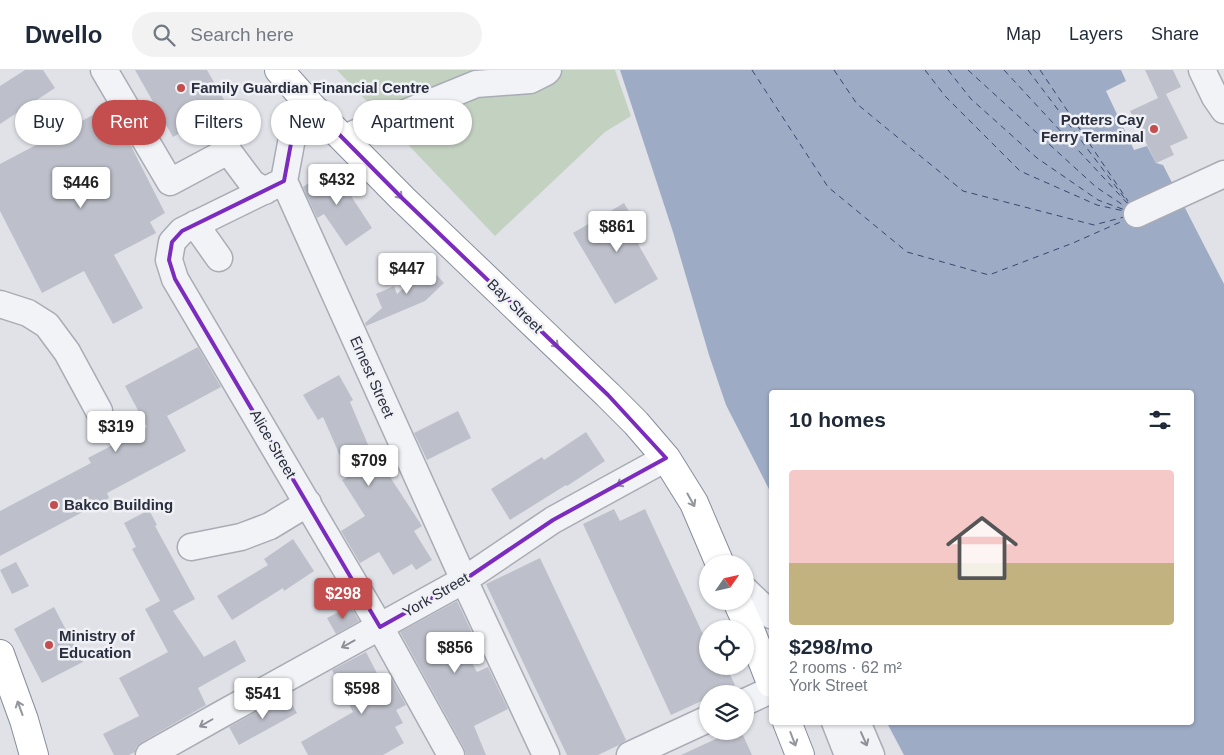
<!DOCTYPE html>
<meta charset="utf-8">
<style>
:root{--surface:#fff;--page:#f2f2f3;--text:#1f2937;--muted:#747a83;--line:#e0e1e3;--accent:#c44d4e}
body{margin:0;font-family:Helvetica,sans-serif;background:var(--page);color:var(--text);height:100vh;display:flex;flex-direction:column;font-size:19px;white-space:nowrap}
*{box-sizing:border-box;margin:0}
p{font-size:16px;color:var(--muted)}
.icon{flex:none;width:28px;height:28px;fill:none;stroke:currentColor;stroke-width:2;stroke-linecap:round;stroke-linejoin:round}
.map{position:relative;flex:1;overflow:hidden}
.side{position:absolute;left:769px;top:320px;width:425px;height:335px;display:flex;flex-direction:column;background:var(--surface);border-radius:5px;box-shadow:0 1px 4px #0004}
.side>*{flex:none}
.hud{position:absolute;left:15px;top:30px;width:475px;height:45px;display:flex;gap:10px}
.needle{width:32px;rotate:56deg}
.tools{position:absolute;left:699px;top:485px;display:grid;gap:10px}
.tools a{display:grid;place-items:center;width:55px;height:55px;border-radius:50%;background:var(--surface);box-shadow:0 1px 4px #0004;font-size:25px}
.price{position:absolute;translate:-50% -42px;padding:0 11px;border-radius:5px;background:#fff;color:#222;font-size:16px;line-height:32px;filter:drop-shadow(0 1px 2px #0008)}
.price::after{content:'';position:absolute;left:50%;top:30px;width:15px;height:11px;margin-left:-8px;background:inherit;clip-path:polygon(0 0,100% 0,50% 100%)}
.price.active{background:var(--accent);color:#fff}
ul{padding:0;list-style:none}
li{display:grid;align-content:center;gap:10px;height:265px;padding:0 20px}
li span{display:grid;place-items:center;height:155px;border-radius:5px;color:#555}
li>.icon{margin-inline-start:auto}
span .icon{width:90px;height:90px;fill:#fffc;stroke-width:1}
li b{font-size:21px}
h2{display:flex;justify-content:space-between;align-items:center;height:60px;padding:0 20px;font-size:21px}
.chip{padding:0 18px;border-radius:22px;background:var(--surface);box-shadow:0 1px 4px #0004;font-size:18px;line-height:45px}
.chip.active{background:var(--accent);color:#fff}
header{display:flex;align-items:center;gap:30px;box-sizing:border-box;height:70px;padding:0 25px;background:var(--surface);border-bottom:1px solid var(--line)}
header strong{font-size:24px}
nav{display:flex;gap:28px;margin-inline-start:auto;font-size:18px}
.search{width:350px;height:45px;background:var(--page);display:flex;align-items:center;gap:12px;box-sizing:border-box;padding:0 18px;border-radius:28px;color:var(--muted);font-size:19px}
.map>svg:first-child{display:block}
.green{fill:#c3d1c1}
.water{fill:#9dabc5}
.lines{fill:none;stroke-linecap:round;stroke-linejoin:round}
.ferry{stroke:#37476f;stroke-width:1;stroke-dasharray:6 5;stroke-linecap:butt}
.building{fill:#bdc0ca}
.minor-casing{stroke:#a9acb5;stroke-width:29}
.highway-casing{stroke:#888d9d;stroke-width:30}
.minor{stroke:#f2f3f6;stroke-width:26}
.highway{stroke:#fff;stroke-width:28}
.oneway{stroke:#94969e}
.oneway2{stroke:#8e909a}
.marked{fill:none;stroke:#7b2cbf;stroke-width:4;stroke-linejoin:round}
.poi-dot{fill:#c44d4e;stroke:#eff1f5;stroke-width:2}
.labels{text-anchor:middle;stroke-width:5;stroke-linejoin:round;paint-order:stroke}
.poi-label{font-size:15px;font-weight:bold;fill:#2a2e3e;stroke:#eff1f5;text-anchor:start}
.street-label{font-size:15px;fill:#2a2e3e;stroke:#eff1f5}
</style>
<header>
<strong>Dwello</strong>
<div class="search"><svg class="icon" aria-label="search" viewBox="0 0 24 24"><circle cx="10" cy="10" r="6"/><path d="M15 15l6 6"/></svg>Search here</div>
<nav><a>Map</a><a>Layers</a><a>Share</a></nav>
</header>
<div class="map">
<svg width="1224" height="685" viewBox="0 0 1224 685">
<rect width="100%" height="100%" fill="#e0e2e8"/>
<!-- green -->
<path class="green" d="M337 0H615L631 46 605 62 495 166Z"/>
<!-- water -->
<path class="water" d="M620 0H1121L1126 11 1106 21 1134 80 1147 76 1156 93 1163 95 1224 214V685H904L887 653 1191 652V322H771V423L726 335 709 285 673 162Z"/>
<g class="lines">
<!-- ferry -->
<path class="ferry" d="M752 0 828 117 907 182 989 205 1073 173 1125 150
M834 0 857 34 963 121 1094 155 1124 147
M925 0 945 26 1020 101 1097 135 1124 141
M948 0 971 29 1037 88 1098 130 1125 140
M968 0 1096 117 1126 137
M1004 0 1128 134
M1028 0 1129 134
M1040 0 1128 131"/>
</g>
<!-- building -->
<path class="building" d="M25 0H43L55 18 0 54V16Z
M135 0H207L227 35 173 67Z
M1145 0H1173L1181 17 1166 24 1188 68 1170 76 1174 85 1156 93 1130 41 1158 28Z
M110 40 131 76 165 143 150 152 156 163 114 185 143 238 113 254 84 201 42 223 0 141V94L93 45 95 49Z
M332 97 372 158 346 176 324 144 317 148 303 117Z
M624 133 646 170 638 174 658 209 615 234 573 163Z
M428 196 444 213 425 231 366 256 365 253 382 238 376 224 394 216 397 224Z
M198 277 221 317 167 346 186 381 107 423 109 428 0 486V441L91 393 88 388 147 357 125 316Z
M339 305 353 330 350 332 374 389 377 387 422 456 414 461 432 490 416 500 412 494 393 505 379 482 360 493 341 461 365 446 342 410 349 406 323 347 318 350 303 325Z
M458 341 471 368 427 390 414 363Z
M586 362 605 391 567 416 566 415 510 450 491 419 542 387 544 390Z
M614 439 620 451 645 439 708 575V596H726L735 615 716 624H708V628L671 645 583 454Z
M149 440 157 455 155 456 195 529 173 541 204 587 235 570 246 591 198 618 206 635 142 672 136 677 135 682 129 685H114L103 664 139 646 119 608 168 582 145 539 160 531 132 479 136 477 124 453Z
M293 469 314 501 284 521 283 518 232 550 217 526 268 495 264 489Z
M540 488 626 670 619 675 598 685H567L486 514Z
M16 492 29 516 12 524 0 500Z
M457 531 474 567 462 574 477 602 488 597 508 639 474 656 486 685H466L464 678 400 562Z
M350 536 359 551 336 564 327 548Z
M54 537 83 592 42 613 14 559Z
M366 582 382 613 391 608 406 635 396 640 403 653 395 657 404 673 383 685H308L301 672 353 642 332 600Z
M287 625 297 643 239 675 229 657Z
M733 661H741L752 685H681Z"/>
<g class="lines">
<!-- minor casing -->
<g class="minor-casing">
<path id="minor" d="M104 0 170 112 228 81 252 113 265 121
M1202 0 1215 27 1224 40
M312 37 292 68 284 111 464 510 546 685
M344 68 476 14 530 10 546 2 548 0
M284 111 182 161 172 172 169 190 175 209 380 557 451 685
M1137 144 1224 104
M195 154 219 188
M0 234 28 243 47 255 67 282 99 341
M191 477 241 467 270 456 308 433
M745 520 771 545
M745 632 771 620
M835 652 848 685
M857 652 871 685
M149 685 220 645 464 510 553 450 666 388
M630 685 708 649"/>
</g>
<!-- highway casing -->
<g class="highway-casing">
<path id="highway" d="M279 0 312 37 403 129 608 325 636 353 666 388 694 433 720 494
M737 531 751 562 771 613
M0 584 24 650 34 685
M787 652 800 685"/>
</g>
<!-- minor -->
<use href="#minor" class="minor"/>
<!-- highway -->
<use href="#highway" class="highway"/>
</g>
<!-- one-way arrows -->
<defs><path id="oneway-shaft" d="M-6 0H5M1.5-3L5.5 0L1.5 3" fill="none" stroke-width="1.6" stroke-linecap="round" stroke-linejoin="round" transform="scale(1.25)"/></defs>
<g class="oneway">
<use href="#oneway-shaft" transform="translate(397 123) rotate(46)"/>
<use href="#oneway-shaft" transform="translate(553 272) rotate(43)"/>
<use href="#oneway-shaft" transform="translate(691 430) rotate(61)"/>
<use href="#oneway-shaft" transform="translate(20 638) rotate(-110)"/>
<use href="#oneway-shaft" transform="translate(793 669) rotate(69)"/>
</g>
<g class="oneway2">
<use href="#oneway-shaft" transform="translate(623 412) rotate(151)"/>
<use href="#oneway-shaft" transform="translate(348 574) rotate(151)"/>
<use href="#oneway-shaft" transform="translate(206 653) rotate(150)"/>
<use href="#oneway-shaft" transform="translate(864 669) rotate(66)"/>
</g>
<!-- marked area -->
<path class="marked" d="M312 37 403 129 608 325 666 388 553 450 464 510 380 557 175 209 169 190 172 172 182 161 284 111 292 68Z"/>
<!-- markers -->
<g class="poi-dot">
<circle cx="181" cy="18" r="5"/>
<circle cx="1154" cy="59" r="5"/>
<circle cx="54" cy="435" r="5"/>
<circle cx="49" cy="575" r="5"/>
</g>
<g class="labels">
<!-- poi labels -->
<g class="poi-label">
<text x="191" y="23">Family Guardian Financial Centre</text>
<text x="1144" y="55" text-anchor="end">Potters Cay<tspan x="1144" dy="17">Ferry Terminal</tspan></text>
<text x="64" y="440">Bakco Building</text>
<text x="59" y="571">Ministry of<tspan x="59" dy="17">Education</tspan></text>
</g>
<!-- street labels -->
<g class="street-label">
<text transform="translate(515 236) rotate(44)" y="5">Bay Street</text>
<text transform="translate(372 307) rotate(66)" y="5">Ernest Street</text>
<text transform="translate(273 374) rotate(60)" y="5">Alice Street</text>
<text transform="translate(436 525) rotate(-30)" y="5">York Street</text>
</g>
</g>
</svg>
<div class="tools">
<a><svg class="needle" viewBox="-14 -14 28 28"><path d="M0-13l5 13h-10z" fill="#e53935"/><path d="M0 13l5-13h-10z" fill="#747a83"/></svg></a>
<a><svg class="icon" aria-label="locate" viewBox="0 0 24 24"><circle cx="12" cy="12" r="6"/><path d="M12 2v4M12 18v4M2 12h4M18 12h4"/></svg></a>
<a><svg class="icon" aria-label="layers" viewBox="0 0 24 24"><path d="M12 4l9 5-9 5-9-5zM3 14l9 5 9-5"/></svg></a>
</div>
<b class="price" style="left:337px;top:136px">$432</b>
<b class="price" style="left:81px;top:139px">$446</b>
<b class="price" style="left:617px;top:183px">$861</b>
<b class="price" style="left:407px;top:225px">$447</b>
<b class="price" style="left:116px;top:383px">$319</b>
<b class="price" style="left:369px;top:417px">$709</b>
<b class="price active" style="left:343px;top:550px">$298</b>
<b class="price" style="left:455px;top:604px">$856</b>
<b class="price" style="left:362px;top:645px">$598</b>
<b class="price" style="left:263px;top:650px">$541</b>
<div class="hud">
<a class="chip">Buy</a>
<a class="chip active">Rent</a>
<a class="chip">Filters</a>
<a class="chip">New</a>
<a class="chip">Apartment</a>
</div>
<section class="side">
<h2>10 homes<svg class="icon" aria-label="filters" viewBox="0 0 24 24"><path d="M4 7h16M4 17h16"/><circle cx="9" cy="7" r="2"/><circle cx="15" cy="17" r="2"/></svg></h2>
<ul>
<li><span style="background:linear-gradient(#f6c9c9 60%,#c2b280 0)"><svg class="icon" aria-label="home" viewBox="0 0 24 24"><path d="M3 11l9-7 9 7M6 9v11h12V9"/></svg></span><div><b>$298/mo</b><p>2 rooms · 62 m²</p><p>York Street</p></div></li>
</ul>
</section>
</div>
